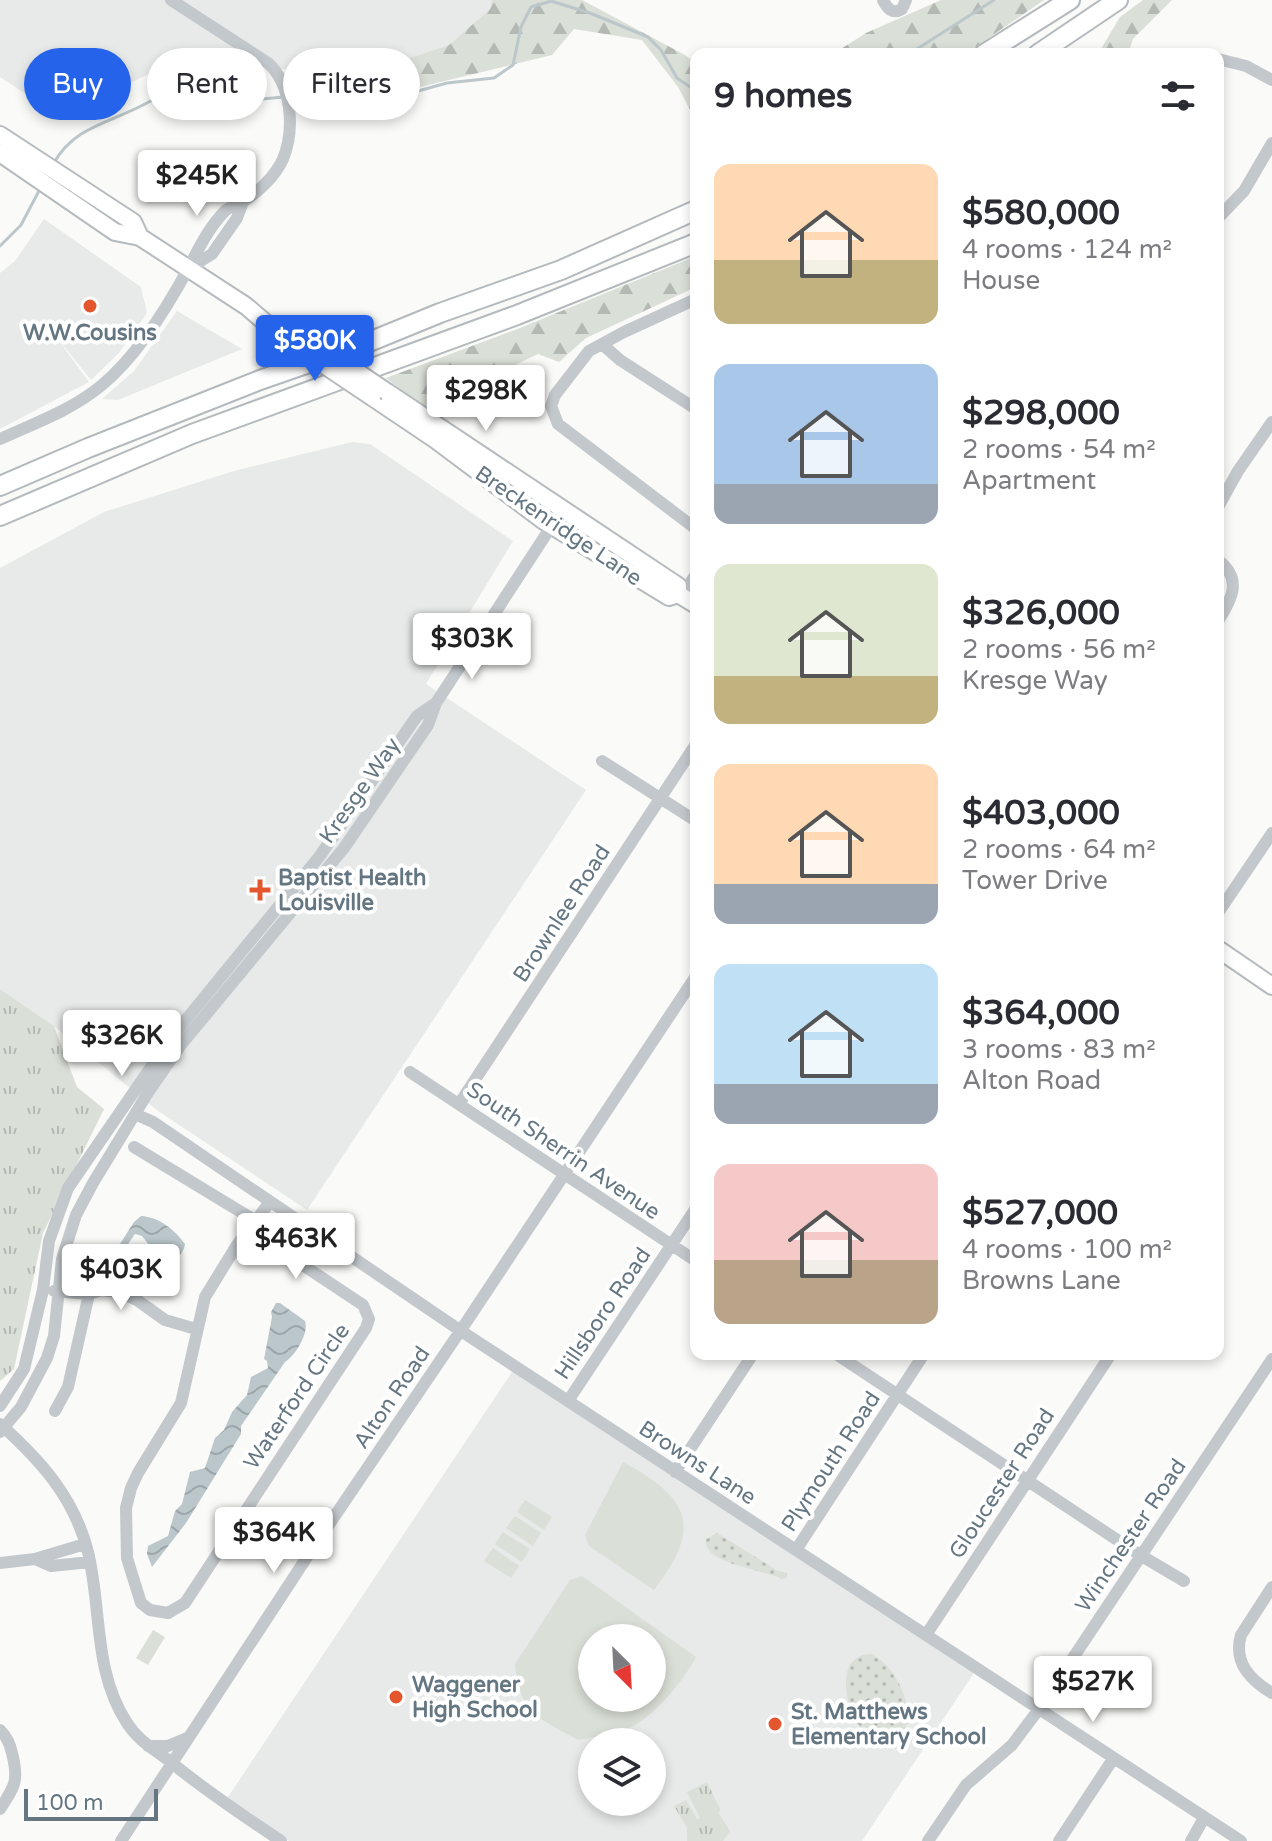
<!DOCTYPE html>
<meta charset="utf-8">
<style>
:root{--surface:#fff;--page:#f2f2f3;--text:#2b2b33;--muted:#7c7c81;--accent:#2563eb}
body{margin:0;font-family:"Varela Round",sans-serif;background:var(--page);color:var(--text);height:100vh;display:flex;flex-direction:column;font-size:30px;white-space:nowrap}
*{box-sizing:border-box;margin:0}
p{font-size:26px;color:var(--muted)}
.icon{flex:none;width:44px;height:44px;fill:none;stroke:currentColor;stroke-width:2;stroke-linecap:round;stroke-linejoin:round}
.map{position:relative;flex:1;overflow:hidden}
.details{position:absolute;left:690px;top:48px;width:534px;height:1312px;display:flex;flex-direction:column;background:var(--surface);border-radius:16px;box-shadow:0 4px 12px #0003}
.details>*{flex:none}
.top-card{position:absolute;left:24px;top:48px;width:546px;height:72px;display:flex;gap:16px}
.needle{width:52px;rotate:156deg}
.controls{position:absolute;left:578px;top:1624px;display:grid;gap:16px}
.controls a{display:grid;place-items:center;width:88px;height:88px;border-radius:50%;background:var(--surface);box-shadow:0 4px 12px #0003;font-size:40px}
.scale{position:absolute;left:24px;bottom:20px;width:134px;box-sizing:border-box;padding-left:8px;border:4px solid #657683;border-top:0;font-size:22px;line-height:28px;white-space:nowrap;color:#657683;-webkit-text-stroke:6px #fff;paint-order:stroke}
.price{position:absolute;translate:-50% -68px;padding:0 18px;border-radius:8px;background:#fff;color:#222;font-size:26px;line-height:52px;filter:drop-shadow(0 2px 4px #0008)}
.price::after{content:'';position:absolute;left:50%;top:48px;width:24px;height:18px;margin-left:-12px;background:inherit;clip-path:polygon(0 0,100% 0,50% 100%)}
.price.active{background:var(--accent);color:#fff}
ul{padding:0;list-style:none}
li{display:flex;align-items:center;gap:24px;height:200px;padding:0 24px}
li span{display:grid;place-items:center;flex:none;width:224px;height:160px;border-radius:16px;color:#555}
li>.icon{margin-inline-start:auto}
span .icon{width:96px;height:96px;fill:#fffc;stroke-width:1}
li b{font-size:34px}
h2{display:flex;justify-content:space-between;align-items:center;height:96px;padding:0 24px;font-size:34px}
.chip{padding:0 28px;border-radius:36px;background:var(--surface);box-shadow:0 4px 12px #0003;font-size:28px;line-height:72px}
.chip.active{background:var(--accent);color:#fff}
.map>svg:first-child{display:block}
.built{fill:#e8e9e9;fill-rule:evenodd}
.grass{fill:url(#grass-dots)}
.forest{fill:url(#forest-firs)}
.park{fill:url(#park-tufts)}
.garden{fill:#dadfd7;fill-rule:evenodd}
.water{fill:url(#water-waves)}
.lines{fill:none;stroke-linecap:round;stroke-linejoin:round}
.stream{stroke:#bbc7cb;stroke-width:3}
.major-casing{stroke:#b5babe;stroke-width:20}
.highway-casing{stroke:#b4b9bd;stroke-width:22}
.minor{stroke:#c3c8cc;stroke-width:12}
.major{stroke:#fff;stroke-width:16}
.highway{stroke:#fff;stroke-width:18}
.major-bridge-casing{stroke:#b5babe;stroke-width:20;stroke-linecap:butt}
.major-bridge{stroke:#fff;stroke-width:16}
.poi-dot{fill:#e4572e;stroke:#fff;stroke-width:3}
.labels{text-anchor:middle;stroke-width:8;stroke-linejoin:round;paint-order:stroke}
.poi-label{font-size:22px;font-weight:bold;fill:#657683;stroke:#fff;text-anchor:start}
.street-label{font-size:22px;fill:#657683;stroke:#fff}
</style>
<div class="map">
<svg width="1272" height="1841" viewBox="0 0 1272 1841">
<defs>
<pattern id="grass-dots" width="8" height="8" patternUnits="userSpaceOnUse" patternTransform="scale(2)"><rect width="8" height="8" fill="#dadfd7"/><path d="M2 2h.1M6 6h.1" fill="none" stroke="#b4b9b4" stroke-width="1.8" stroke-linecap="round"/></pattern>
<pattern id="forest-firs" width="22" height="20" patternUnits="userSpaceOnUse" patternTransform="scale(2)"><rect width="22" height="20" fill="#dadfd7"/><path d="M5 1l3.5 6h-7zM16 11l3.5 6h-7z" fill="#b4b9b4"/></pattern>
<pattern id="park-tufts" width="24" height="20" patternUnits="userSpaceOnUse" patternTransform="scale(2)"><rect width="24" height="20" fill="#dadfd7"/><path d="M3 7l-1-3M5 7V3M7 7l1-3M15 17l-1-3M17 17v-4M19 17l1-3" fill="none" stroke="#b4b9b4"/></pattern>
<pattern id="water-waves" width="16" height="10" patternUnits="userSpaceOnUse" patternTransform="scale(2)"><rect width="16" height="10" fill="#bbc7cb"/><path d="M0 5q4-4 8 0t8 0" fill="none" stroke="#9ca6aa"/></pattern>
</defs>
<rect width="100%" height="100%" fill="#fafaf8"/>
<!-- built -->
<path class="built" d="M0 0H492L490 9 449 45 354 76 298 72 215 56 175 61 61 117 0 77Z
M44 219 141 287 147 313 119 353 91 380 54 334 89 382 0 429V273L15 261Z
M177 311 242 349 118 400 102 399 134 371Z
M352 442 370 444 513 541 426 684 586 790 307 1210 158 1111 54 1026 0 989V568L104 512 234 471Z
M514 1369 974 1673 862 1841H289L226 1800ZM592 1638H652V1698H592ZM592 1742H652V1802H592Z"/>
<!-- grass -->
<path class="grass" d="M717 1533 778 1571 787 1573V1578L782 1579C764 1569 702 1565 706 1539Z
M871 1654C901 1667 929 1735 884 1745L886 1736 880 1735 877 1743C869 1736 860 1729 855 1720 844 1698 837 1655 871 1654Z"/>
<!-- forest -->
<path class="forest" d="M492 0H582L685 55 696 63V121L678 87 642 40 574 29 552 55 395 93 355 100 338 94 315 73 354 76 449 45 490 9Z
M941 0H1044L965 54H833L866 33Z
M1143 0H1172L1133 39 1128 54H1098L1120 17Z
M696 256V287L586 338 559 362 538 354 425 408 386 378 515 330Z"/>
<!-- park -->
<path class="park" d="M0 989 54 1026 77 1087 104 1109 43 1233 14 1369 0 1381Z
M707 1782 720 1809 719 1814 730 1831 723 1841H687V1828L674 1806 686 1800 697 1819 700 1818 687 1792Z"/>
<!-- garden -->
<path class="garden" d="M623 1462C690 1498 703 1527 654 1590L589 1546 585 1535Z
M525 1500 552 1517 544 1530 517 1512Z
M515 1516 541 1533 533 1546 506 1528Z
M503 1532 530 1549 522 1562 495 1544Z
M493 1548 519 1566 511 1578 484 1561Z
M582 1576 696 1657C685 1679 655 1715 633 1726 616 1735 596 1736 578 1740 536 1716 521 1715 515 1664L570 1580ZM592 1638H652V1698H592Z
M153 1630 165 1637 148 1665 136 1658Z"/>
<!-- water -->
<path class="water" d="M141 1216C159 1217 175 1230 185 1244 184 1254 173 1263 163 1263L142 1236 135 1234 112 1267 105 1273 90 1276 86 1273 89 1256 111 1258 134 1222Z
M276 1303H280L305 1321C309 1333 296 1355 285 1362L241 1426V1434L186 1523 152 1567 147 1554 148 1546 168 1536 175 1511 182 1504 190 1472 205 1468 215 1438 224 1430 232 1412 247 1395 251 1377 268 1368 267 1361 264 1359 272 1317 271 1312Z"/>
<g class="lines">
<!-- stream -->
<path class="stream" d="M909 54 994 0
M291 96 305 94 362 112 400 96 447 83 494 78 513 65 521 27 531 7 551 1 590 13 648 37 661 50 677 78 696 91
M54 163C73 128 108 123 141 106 161 96 181 85 201 74L252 100 284 97
M0 246 21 225 41 187"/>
<!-- major casing -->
<g class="major-casing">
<path id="major" d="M0 135 133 222 140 237
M0 153 115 232 140 237 246 306 281 336
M387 392 678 586V594L696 605
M372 397 436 440 544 521 669 597 678 594
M1218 949 1272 986"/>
</g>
<!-- highway casing -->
<g class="highway-casing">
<path id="highway" d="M984 54 1070 0
M1038 54 1118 0
M0 486 88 448 260 380 369 342 440 313 561 270 696 210
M0 516 192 434 517 315 696 243"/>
</g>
<!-- minor -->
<path class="minor" d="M883 0C887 8 892 15 902 9L906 0
M1218 59 1246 66 1272 80
M1218 218 1244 191 1272 143
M188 269 212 254 237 218 243 202
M696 299 624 332 589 351 555 395 551 406 558 424 696 529
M602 344 620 360 696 409
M0 439C35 423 72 410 102 385 138 355 167 308 189 267 199 248 209 227 225 211 229 207 236 206 241 203 257 193 275 177 283 159 295 129 292 85 268 63L171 0
M1218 507 1238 471 1272 422
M1218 560C1243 579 1232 599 1218 621
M682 596 696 574
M602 761 696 821
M1218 913 1272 833
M410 1072 696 1261
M459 1104 696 744
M135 1114 153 1122 461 1331 1241 1841
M134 1147 256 1221
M250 1230 363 1305 369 1319 366 1328 185 1603 168 1613 150 1610 141 1603 127 1558 126 1508 131 1488 138 1473 181 1403 205 1297 237 1245 270 1202
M54 1291 89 1294 101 1290 119 1292 137 1300 165 1320 196 1329
M836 1354 1140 1555 1184 1581
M568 1401 696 1208
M0 1406 24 1369 43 1290 49 1241 68 1188 171 1038 319 857 417 716 436 703
M55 1411 68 1387 89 1294
M0 1424C41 1461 74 1497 88 1552 102 1610 93 1671 127 1723 139 1742 156 1750 172 1763 207 1792 244 1816 281 1841
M0 1432 21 1407 47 1358 54 1336 62 1259 76 1215 93 1183 149 1091 180 1046 344 848 428 725 436 703 562 510
M675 1472 753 1354
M85 1544 35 1559 51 1566 90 1562
M796 1550 924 1354
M0 1563 35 1559
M1272 1587 1241 1635C1233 1662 1250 1680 1272 1693
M926 1635 1111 1354
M0 1730C7 1737 10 1743 12 1753 19 1781 15 1786 0 1809
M148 1746H168L187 1738
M121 1841 309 1554 467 1321 696 976
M928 1841 966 1785 1012 1745 1039 1709 1272 1359
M1059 1841 1113 1759
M1191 1841 1204 1818"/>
<!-- major -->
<use href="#major" class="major"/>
<!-- highway -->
<use href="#highway" class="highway"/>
<!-- major-bridge casing -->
<g class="major-bridge-casing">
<path id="major-bridge" d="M291 327 387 392
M281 336 372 397"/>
</g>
<!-- major-bridge -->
<use href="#major-bridge" class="major-bridge"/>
</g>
<!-- markers -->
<g class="poi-dot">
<circle cx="90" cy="306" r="8"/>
<path d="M256 878h8v8h8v8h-8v8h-8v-8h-8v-8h8z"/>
<circle cx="396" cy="1697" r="8"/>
<circle cx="775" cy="1724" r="8"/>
</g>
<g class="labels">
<!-- poi labels -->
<g class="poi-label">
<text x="90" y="340" text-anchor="middle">W.W.Cousins</text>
<text x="278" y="885">Baptist Health<tspan x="278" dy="25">Louisville</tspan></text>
<text x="412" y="1692">Waggener<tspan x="412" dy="25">High School</tspan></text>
<text x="791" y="1719">St. Matthews<tspan x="791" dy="25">Elementary School</tspan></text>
</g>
<!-- street labels -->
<g class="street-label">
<text transform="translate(559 525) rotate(34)" y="8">Breckenridge Lane</text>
<text transform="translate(359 790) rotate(-55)" y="8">Kresge Way</text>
<text transform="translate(561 913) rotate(-57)" y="8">Brownlee Road</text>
<text transform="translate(564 1150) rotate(34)" y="8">South Sherrin Avenue</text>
<text transform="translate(602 1313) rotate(-56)" y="8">Hillsboro Road</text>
<text transform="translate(296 1396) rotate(-56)" y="8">Waterford Circle</text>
<text transform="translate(391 1397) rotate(-56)" y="8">Alton Road</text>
<text transform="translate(830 1461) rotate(-57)" y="8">Plymouth Road</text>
<text transform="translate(698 1462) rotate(33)" y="8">Browns Lane</text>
<text transform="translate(1001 1483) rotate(-57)" y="8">Gloucester Road</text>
<text transform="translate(1130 1535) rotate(-56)" y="8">Winchester Road</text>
</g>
</g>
</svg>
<div class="controls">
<a><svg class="needle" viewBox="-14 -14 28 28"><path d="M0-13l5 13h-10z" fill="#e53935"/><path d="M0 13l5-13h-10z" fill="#7c7c81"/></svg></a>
<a><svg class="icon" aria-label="layers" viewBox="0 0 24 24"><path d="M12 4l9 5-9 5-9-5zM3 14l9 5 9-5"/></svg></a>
</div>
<div class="scale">100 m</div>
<b class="price" style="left:197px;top:218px">$245K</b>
<b class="price active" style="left:315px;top:383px">$580K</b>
<b class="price" style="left:486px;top:433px">$298K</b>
<b class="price" style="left:472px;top:681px">$303K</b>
<b class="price" style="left:122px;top:1078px">$326K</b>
<b class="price" style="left:296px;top:1281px">$463K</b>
<b class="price" style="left:121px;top:1312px">$403K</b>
<b class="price" style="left:274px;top:1575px">$364K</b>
<b class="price" style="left:1093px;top:1724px">$527K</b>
<div class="top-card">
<a class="chip active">Buy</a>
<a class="chip">Rent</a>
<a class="chip">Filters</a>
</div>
<section class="details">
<h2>9 homes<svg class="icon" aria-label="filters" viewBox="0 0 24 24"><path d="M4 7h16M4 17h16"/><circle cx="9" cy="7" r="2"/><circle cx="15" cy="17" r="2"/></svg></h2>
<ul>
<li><span style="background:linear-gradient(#ffd9b3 60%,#c2b280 0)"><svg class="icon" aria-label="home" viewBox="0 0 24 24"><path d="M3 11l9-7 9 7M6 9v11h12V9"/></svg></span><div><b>$580,000</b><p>4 rooms · 124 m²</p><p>House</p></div></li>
<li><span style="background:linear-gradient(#a9c7e8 75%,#9aa5b1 0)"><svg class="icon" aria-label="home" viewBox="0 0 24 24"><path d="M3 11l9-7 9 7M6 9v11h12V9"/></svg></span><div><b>$298,000</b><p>2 rooms · 54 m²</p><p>Apartment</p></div></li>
<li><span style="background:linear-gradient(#dfe7d0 70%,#c2b280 0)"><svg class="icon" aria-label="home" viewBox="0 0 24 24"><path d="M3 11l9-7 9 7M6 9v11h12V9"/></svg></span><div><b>$326,000</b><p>2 rooms · 56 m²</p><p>Kresge Way</p></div></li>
<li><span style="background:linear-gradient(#ffd9b3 75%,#9aa5b1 0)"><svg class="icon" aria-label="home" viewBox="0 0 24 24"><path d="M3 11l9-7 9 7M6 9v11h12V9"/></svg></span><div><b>$403,000</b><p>2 rooms · 64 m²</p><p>Tower Drive</p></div></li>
<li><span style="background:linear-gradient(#bfe0f5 75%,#9aa5b1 0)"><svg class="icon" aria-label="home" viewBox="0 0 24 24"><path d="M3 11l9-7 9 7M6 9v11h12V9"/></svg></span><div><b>$364,000</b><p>3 rooms · 83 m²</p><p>Alton Road</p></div></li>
<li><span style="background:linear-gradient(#f6c9c9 60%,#b9a48a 0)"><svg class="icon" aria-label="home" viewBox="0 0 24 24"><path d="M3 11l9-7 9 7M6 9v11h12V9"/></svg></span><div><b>$527,000</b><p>4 rooms · 100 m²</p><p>Browns Lane</p></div></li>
</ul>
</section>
</div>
